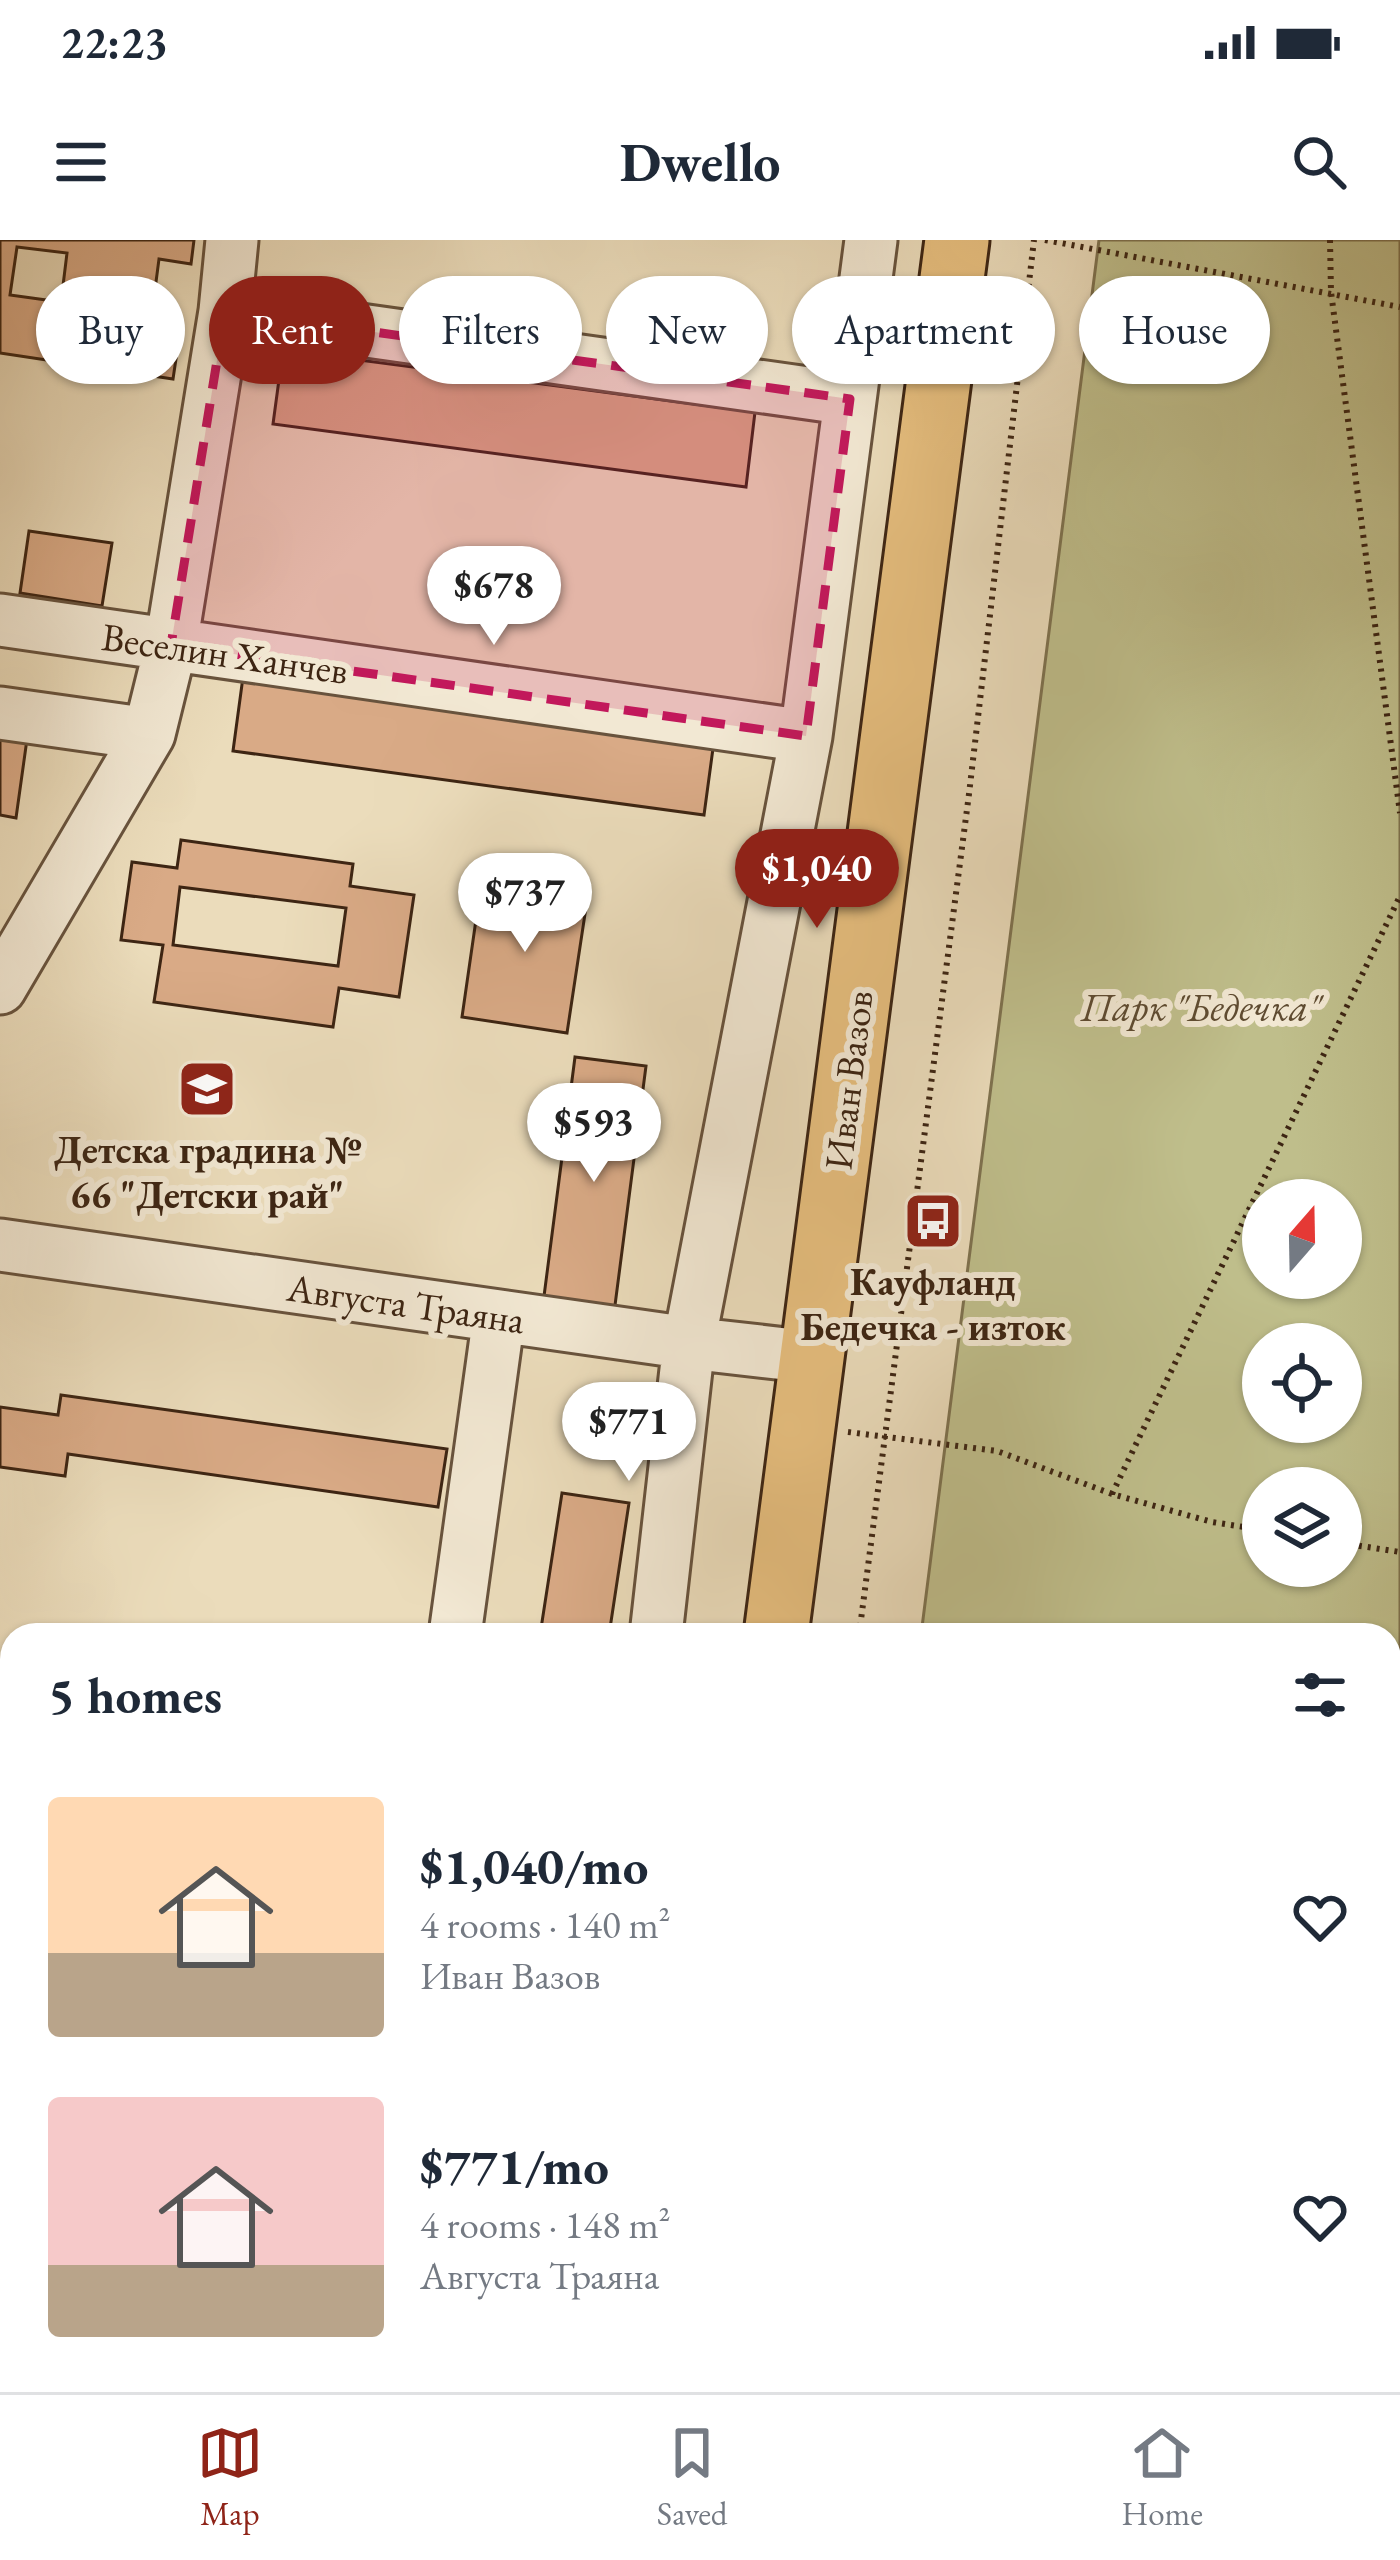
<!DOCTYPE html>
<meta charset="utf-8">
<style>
:root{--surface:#fff;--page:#f6f6f7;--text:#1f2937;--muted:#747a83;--line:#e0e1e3;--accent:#8f2418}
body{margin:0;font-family:"EB Garamond",serif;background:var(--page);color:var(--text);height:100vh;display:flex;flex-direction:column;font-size:45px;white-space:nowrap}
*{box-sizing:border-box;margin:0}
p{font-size:39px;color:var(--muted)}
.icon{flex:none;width:66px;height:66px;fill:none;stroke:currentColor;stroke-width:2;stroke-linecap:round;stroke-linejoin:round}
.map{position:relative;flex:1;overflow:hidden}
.drawer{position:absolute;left:0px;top:1383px;width:1401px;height:771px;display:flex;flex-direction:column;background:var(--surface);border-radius:36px 36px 0 0;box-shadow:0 3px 9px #0004}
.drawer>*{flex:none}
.banner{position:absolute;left:36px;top:36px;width:1329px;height:108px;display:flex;gap:24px}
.needle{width:78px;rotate:20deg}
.buttons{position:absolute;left:1242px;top:939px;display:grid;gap:24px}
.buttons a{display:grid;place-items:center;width:120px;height:120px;border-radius:50%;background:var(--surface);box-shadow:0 3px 9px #0004;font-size:60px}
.price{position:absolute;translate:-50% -102px;padding:0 27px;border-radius:42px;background:#fff;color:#222;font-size:39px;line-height:78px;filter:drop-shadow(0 3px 6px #0008)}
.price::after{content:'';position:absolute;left:50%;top:72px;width:36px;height:27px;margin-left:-18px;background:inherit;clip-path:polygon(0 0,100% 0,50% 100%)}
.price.selected{background:var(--accent);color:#fff}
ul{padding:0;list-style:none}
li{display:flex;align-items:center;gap:36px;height:300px;padding:0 48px}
li span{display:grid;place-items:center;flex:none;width:336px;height:240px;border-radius:12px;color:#555}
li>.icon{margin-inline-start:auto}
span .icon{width:144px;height:144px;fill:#fffc;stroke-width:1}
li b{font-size:51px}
h2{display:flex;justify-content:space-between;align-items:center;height:144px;padding:0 48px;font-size:51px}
.tag{padding:0 42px;border-radius:54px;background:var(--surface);box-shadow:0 3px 9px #0004;font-size:42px;line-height:108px}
.tag.selected{background:var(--accent);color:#fff}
.status{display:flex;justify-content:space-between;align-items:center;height:84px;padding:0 60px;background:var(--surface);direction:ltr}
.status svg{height:33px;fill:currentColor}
header{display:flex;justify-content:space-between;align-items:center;height:156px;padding:0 48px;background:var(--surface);font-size:54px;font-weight:700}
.dock{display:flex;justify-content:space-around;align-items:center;height:168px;border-top:3px solid var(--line);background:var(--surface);font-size:33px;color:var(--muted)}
.dock a{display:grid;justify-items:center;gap:6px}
.dock .selected{color:var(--accent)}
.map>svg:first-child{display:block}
.green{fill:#bfbe8b;stroke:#7e724f;stroke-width:3;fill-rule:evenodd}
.building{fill:#d9aa86;stroke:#3d2513;stroke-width:3;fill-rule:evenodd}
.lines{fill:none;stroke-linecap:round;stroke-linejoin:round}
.minor-casing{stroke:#68533d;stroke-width:57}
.major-casing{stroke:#3d2513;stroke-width:69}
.path{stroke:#3d2513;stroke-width:6;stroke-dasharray:3 6;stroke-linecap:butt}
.minor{stroke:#f2e8d3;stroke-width:51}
.major{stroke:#e6be7e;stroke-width:63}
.marked{fill:#c2185b;fill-opacity:0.2;stroke:#c2185b;stroke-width:9;stroke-dasharray:24 15;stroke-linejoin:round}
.labels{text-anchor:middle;stroke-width:12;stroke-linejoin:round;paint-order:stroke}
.street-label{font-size:39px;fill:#3d2513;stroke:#f2e8d3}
.park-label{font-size:39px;font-style:italic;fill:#5e4b31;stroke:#f2e8d3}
.poi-label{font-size:39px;font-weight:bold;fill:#3d2513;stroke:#f2e8d3}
</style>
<div class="status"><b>22:23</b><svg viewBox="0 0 49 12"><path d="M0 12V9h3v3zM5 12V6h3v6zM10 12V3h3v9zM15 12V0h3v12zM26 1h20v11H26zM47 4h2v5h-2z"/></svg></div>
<header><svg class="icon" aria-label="menu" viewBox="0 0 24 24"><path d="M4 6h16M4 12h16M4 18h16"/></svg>Dwello<svg class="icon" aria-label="search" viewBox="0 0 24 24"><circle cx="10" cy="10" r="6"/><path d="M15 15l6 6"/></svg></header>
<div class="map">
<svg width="1400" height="2152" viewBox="0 0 1400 2152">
<rect width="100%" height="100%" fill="#ebdcbb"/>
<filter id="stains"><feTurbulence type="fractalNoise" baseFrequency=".00167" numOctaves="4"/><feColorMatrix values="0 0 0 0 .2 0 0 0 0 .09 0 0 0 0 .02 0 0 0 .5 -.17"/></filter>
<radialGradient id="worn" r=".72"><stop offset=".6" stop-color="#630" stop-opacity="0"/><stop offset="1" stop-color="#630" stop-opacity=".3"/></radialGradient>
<!-- green -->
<path class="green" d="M1099 0H1400V1720L1389 1719V1395H921ZM1263 960H1341V1038H1263ZM1263 1104H1341V1182H1263ZM1263 1248H1341V1326H1263Z
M130 2142H843L849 2152H105Z"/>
<!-- building -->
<path class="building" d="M0 0H194L191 24 159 19 151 80 181 85 173 139 0 113ZM17 7 67 13 61 62 10 55Z
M283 110 755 172 746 247 273 184Z
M29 291 112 303 102 366 20 353Z
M243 437 714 501 704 575 233 511Z
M0 488 28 492 16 578 0 575Z
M181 600 353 624 350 646 414 655 399 757 339 748 333 787 154 762 163 705 121 700 132 622 177 628ZM180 647 346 668 338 726 173 705Z
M482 638 588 654 567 793 462 777Z
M575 817 646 826 614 1073 543 1064Z
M61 1155 447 1209 438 1267 68 1214 65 1236 0 1227V1167L58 1175Z
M562 1253 629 1263 609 1395H540Z
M0 1446 12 1448V1517L0 1515Z
M1389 1921 1400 1940V2152H1261L1255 2142H1389Z
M0 1926 12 1928V1998L0 1996Z"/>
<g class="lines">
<!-- minor casing -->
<g class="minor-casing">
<path id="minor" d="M225 71 850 159
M0 380 806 496
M0 473 149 494
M0 748 149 494 171 405 225 71 232 0
M0 1005 689 1103 812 1117
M455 1395 499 1076
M656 1395 689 1103 806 496 871 0
M1389 1901 1400 1919
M0 1918 12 1914
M29 2152 54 2142"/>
</g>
<!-- major casing -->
<g class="major-casing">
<path id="major" d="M776 1395 957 0
M884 2142 890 2152"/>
</g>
<!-- path -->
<path class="path" d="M1045 0 1400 67
M1330 0 1331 52 1400 573
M848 1192 997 1211 1112 1254 1212 1282 1263 1290
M1112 1254 1400 656
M1341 1303 1400 1312
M859 1395 969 554 1034 0
M1389 1522 1400 1513
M0 1571 12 1575
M467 2142 470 2152
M631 2142 652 2152
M335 2152 353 2142"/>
<!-- minor -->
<use href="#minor" class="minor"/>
<!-- major -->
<use href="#major" class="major"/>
</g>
<!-- marked area -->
<path class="marked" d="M225 71 850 159 806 496 171 405Z"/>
<!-- icons -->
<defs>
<g id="school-square" transform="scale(3)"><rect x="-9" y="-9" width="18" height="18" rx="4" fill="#8f2418" stroke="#f2e8d3"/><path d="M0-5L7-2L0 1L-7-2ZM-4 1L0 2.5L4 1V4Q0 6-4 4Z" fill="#fff"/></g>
<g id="bus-square" transform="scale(3)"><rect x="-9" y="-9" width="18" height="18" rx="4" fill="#8f2418" stroke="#f2e8d3"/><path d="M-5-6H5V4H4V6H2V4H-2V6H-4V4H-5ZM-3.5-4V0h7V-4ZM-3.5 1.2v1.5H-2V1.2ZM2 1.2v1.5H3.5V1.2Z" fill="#fff"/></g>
</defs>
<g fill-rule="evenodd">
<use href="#school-square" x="207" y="849"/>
<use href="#bus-square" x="933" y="981"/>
</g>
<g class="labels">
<!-- street labels -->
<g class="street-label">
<text transform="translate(225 413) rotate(8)" y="14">Веселин Ханчев</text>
<text transform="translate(848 840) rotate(-83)" y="14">Иван Вазов</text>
<text transform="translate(406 1063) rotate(8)" y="14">Августа Траяна</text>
</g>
<!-- park labels -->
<g class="park-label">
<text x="1201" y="780">Парк "Бедечка"</text>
</g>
<!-- poi labels -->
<g class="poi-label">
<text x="207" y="923">Детска градина №<tspan x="207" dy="45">66 "Детски рай"</tspan></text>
<text x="933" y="1055">Кауфланд<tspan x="933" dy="45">Бедечка - изток</tspan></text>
</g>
</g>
<rect width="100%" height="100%" filter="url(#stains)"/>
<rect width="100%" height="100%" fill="url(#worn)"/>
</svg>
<div class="buttons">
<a><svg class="needle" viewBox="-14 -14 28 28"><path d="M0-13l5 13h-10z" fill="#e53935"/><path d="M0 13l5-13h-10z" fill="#747a83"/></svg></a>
<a><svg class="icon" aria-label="locate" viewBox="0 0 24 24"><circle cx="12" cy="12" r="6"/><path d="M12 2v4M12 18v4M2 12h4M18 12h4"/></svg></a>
<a><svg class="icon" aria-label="layers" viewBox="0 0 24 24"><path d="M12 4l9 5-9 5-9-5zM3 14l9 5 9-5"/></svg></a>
</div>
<b class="price" style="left:494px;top:408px">$678</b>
<b class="price selected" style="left:817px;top:691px">$1,040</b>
<b class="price" style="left:525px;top:715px">$737</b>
<b class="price" style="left:594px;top:945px">$593</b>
<b class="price" style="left:629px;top:1244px">$771</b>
<div class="banner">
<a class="tag">Buy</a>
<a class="tag selected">Rent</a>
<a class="tag">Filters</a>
<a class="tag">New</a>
<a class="tag">Apartment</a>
<a class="tag">House</a>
</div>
<section class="drawer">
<h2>5 homes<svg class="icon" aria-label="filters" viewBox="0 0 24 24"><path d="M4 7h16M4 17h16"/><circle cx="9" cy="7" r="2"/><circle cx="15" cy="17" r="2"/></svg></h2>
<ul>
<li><span style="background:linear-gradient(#ffd9b3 65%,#b9a48a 0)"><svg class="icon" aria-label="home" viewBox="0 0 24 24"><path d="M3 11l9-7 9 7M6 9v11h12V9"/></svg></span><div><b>$1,040/mo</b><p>4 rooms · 140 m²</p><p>Иван Вазов</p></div><svg class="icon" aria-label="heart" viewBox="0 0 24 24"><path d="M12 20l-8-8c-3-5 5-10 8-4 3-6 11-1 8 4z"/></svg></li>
<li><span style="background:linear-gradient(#f6c9c9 70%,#b9a48a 0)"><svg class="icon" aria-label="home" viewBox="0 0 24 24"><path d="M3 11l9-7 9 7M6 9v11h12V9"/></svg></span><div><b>$771/mo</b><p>4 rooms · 148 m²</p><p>Августа Траяна</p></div><svg class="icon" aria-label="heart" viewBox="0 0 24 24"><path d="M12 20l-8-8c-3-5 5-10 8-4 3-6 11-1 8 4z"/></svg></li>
</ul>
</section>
</div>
<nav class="dock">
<a class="selected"><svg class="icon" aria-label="map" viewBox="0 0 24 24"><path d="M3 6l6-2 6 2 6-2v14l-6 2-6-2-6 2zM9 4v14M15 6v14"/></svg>Map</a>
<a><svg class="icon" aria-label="saved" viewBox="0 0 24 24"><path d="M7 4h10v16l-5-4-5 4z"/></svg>Saved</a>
<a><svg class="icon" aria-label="home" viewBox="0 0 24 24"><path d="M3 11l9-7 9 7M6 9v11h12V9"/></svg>Home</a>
</nav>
